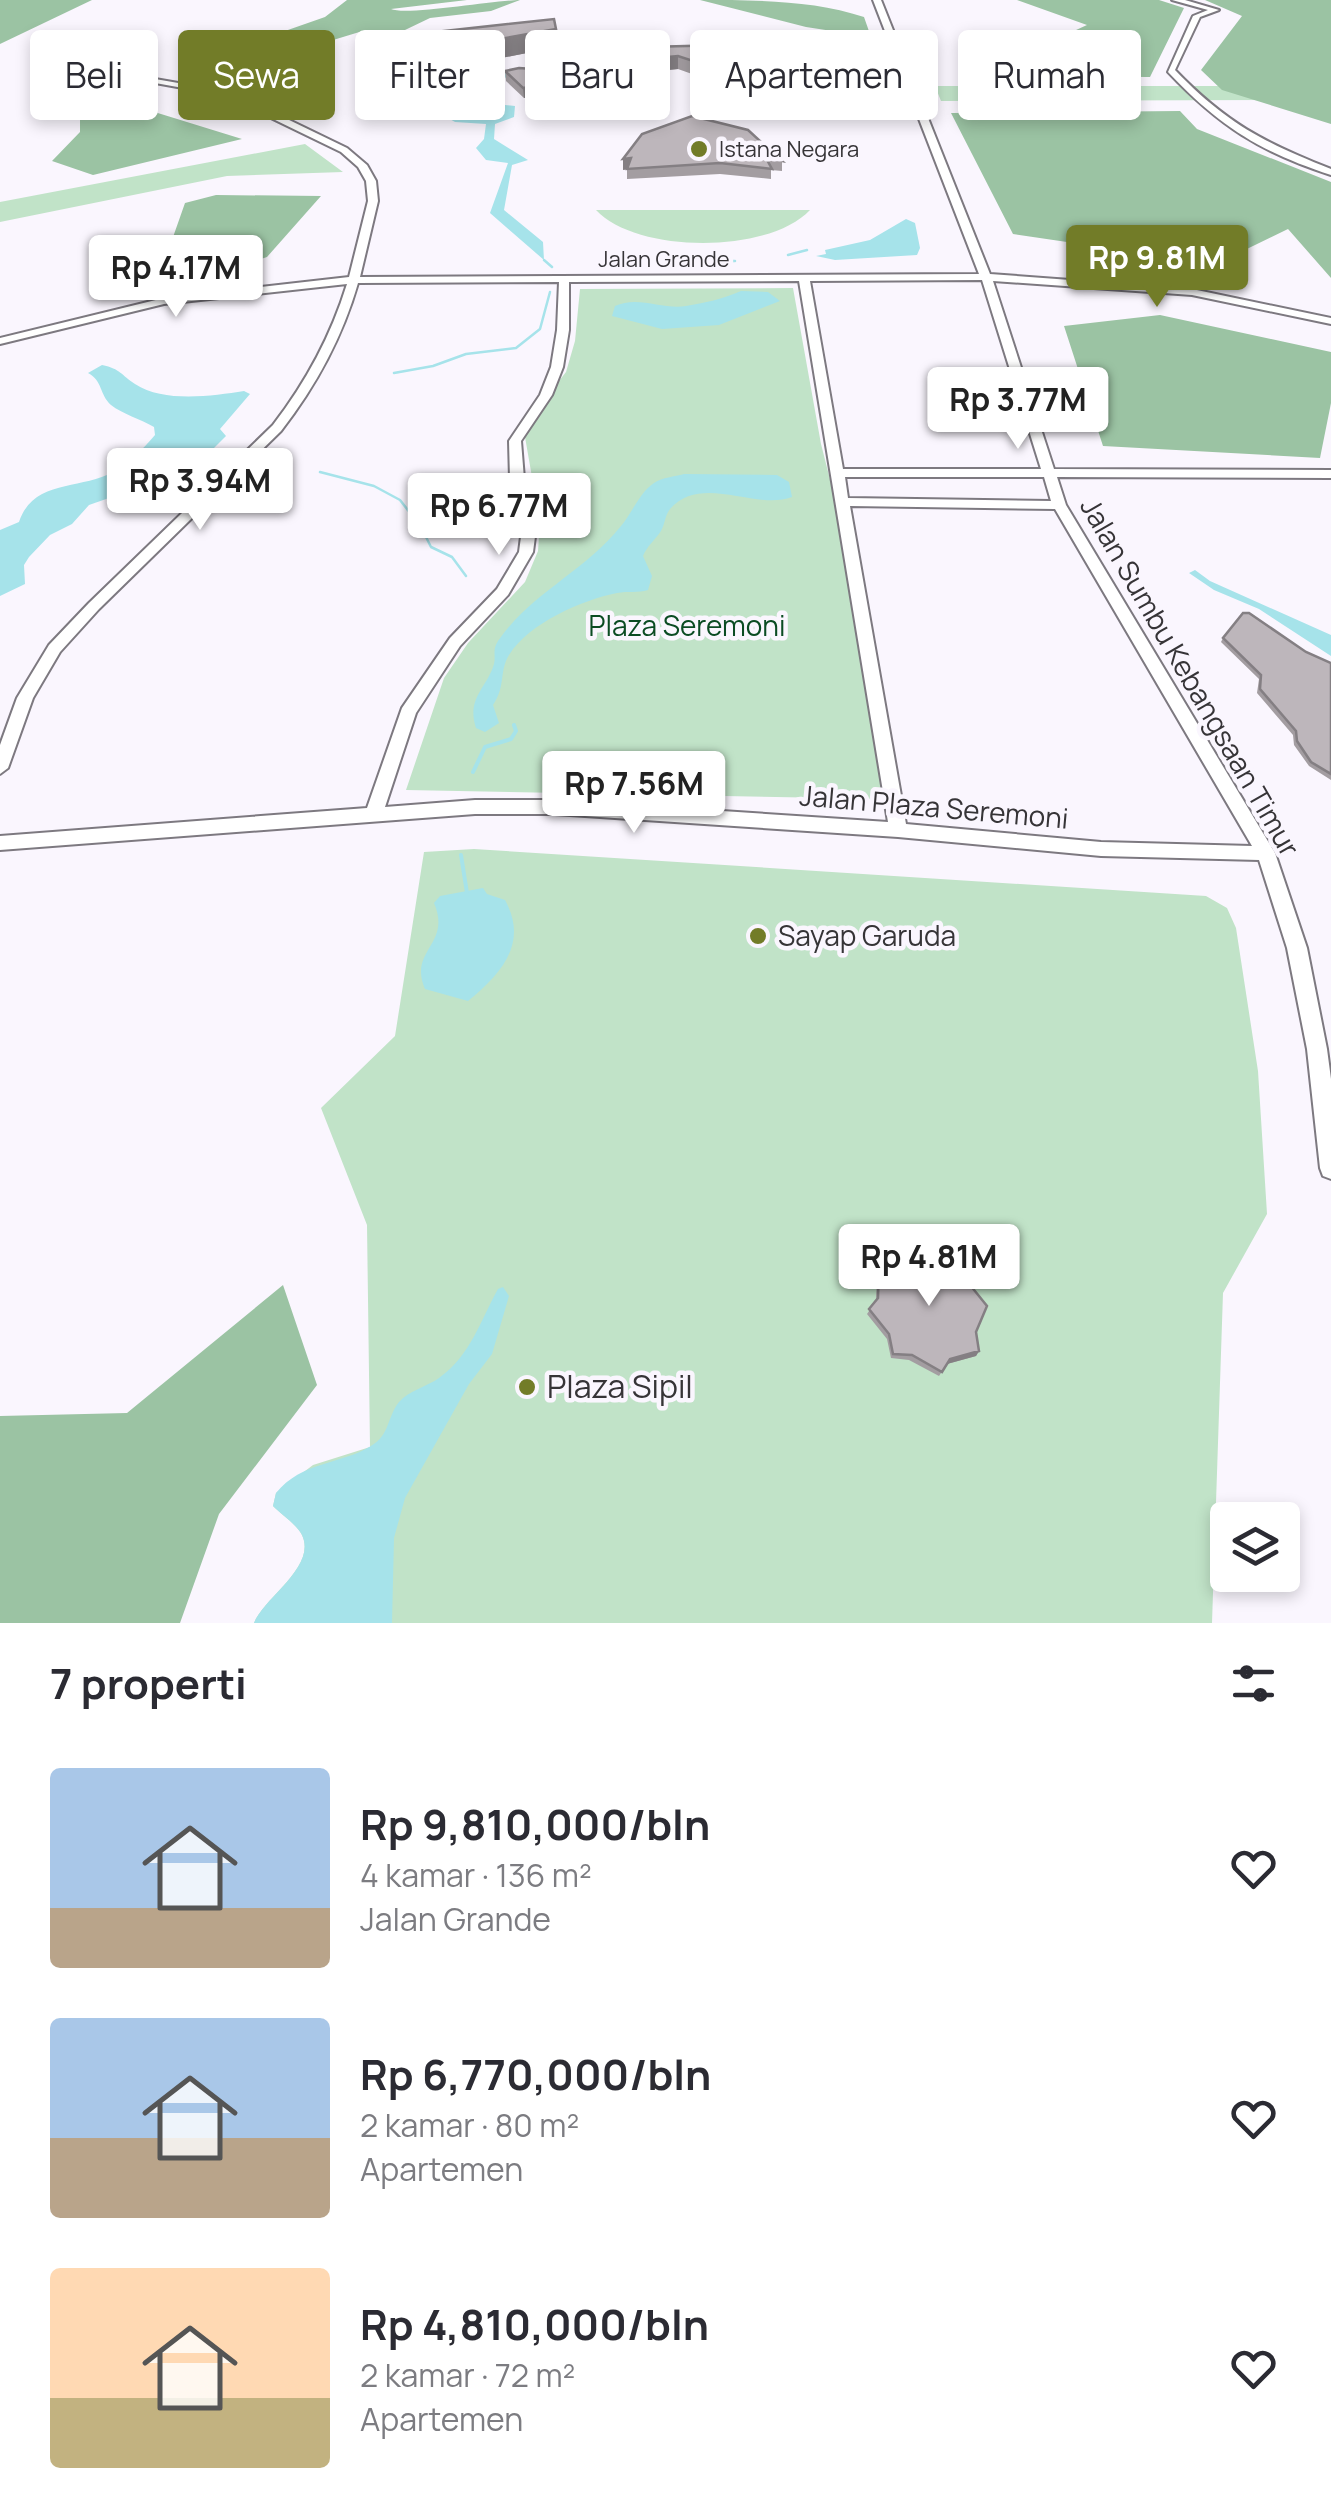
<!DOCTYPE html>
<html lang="id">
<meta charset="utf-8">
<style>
:root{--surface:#fff;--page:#f2f2f3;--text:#2b2b33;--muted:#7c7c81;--accent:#727c28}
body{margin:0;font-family:Manrope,sans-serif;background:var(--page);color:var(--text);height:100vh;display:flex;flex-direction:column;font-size:38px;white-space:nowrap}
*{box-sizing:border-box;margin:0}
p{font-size:32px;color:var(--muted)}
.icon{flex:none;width:55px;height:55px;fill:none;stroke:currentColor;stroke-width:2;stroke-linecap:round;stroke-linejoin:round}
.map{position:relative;height:1623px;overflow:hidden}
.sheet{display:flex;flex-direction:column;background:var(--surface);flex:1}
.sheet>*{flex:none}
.hud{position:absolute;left:30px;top:30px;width:1272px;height:90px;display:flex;gap:20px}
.controls{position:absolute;left:1210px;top:1502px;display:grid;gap:20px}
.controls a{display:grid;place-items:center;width:90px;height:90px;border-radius:10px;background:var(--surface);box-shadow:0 5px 15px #0003;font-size:50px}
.price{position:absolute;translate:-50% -85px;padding:0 22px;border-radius:10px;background:#fff;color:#222;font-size:32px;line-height:65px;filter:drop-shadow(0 2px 5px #0008)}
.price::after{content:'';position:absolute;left:50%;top:60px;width:30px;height:22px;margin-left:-15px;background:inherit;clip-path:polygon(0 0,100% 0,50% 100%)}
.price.current{background:var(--accent);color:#fff}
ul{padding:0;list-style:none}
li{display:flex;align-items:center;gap:30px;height:250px;padding:0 50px}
li span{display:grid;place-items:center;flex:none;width:280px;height:200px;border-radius:10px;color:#555}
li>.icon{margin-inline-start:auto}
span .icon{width:120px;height:120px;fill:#fffc;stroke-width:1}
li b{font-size:42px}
h2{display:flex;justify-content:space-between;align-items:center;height:120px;padding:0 50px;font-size:42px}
.tag{padding:0 35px;border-radius:10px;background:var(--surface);box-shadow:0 5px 15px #0003;font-size:35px;line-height:90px}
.tag.current{background:var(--accent);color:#fff}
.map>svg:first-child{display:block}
.green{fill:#c1e3c8}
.forest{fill:#9bc3a3}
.water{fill:#a6e3ea}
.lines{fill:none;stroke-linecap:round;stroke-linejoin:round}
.stream-far1{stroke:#a6e3ea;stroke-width:2.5}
.stream{stroke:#a6e3ea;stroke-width:4}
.minor-casing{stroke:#7d7980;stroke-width:4}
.minor{fill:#fff;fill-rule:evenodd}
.wall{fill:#a39da1}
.shaded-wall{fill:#847f83}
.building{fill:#bdb6bb;stroke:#847f83;stroke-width:2.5}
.poi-dot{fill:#727c28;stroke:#faf6fe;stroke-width:4}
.labels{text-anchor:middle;stroke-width:9;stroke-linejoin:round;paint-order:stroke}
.far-poi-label{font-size:22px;fill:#363437;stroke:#faf6fe;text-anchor:start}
.far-street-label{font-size:22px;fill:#363437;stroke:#faf6fe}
.park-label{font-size:28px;fill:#0b4c23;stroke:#faf6fe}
.street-label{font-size:28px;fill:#363437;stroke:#faf6fe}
.poi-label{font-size:28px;fill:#363437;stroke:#faf6fe;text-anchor:start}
.near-poi-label{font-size:32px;fill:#363437;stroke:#faf6fe;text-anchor:start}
</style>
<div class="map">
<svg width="1331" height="1623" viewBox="0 0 1331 1623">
<rect width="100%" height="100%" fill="#faf6fe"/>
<!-- green -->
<path class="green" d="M935 86H1277L1295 100 941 101Z
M305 144 343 172 227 176 0 222V202Z
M596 210H810C769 254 637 254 596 210Z
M793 288 821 444 837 507 885 799 406 790 444 678 468 643 525 582 538 551 540 523 525 437 545 399 566 372 575 341 580 289Z
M474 849 1206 896 1227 908 1236 928 1258 1071 1267 1214 1223 1293 1212 1623H254C264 1597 317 1567 302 1535 297 1525 281 1514 273 1506L276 1493 313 1465 370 1447 367 1225 321 1108 395 1036 424 852Z"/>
<!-- forest -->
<path class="forest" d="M0 0H92L0 44Z
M347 0H467L391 9C406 16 495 0 520 0L491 11 430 18 405 30H366L320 44 292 46 283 39 285 31 325 17Z
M700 0C754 0 814 0 864 17L871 37 806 27Z
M1017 0H1159L1184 8 1150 77 976 76 1087 25Z
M1205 0H1331V124L1222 90 1201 70 1242 16Z
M80 89 242 139 93 175 52 161 80 132Z
M1180 111 1197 129 1331 182V278L1288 229 1216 264 1013 234 951 113Z
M216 195 321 196 267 257 153 294 185 203Z
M1160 315 1331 352V403L1320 458 1103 446 1064 326Z
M283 1285 317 1385 219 1514 180 1623H0V1416L127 1413Z"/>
<!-- water -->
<path class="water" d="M505 71 517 76 488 80 499 87 483 91 485 103 515 106 514 117 495 124 494 139 528 160 512 165 504 210 543 242 544 260 490 213 508 163 486 160 476 148 484 139 486 124 455 122 441 114 451 105 474 103 475 91 460 86Z
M906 219 915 223 920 248 917 255 835 260 816 256 826 254 825 250 870 240Z
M741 291 768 292 780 301 719 325 662 329 612 316 615 306C638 295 663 310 686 306 704 303 723 299 741 291Z
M102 365C121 369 121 375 135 384 164 403 212 396 244 391L250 394 220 429 226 436 207 455 186 460 166 478 89 505 72 524 50 535 29 557 24 565 25 584 0 596V530L19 522C33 479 81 490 113 472 129 463 143 449 155 435L154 427C141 419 122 414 111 405 99 394 103 381 88 373Z
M684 474 777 475 789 482 792 497C755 511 702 473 670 509 665 515 665 524 661 531 655 540 647 546 643 556L652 576 648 590C638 593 628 591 617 593 582 600 529 623 509 655 499 671 506 686 493 705L499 723 485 732 476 728C466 698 487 688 494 664 496 655 492 650 498 641 531 593 584 572 621 526 632 513 640 492 654 483 663 477 674 477 684 474Z
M1195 570 1210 581 1331 635V656L1259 609 1214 590 1189 573Z
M483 888 487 894 505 900C529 943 501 974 468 1001L425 989C408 950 452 945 434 903L440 896Z
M503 1287 509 1296 492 1354 469 1384 405 1498 394 1538 392 1623H254C264 1597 317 1567 302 1535 297 1525 281 1514 273 1506L276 1493C302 1461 340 1465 371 1446 390 1435 387 1417 399 1402 408 1391 428 1386 439 1378 471 1355 480 1321 498 1289Z"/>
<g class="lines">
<!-- stream-far1 -->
<path class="stream-far1" d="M788 255 807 250
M544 260 552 267
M665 261H735
M625 262H629
M394 373 433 366 466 354 516 348 540 329 550 292
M320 472 374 486 400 500 421 527 431 547 452 557 466 576"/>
<!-- stream -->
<path class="stream" d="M473 772 485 747 511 739 516 731 514 725
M461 855 467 893"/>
<!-- minor casing -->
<g class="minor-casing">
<path id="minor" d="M873 0H881L990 274 1192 289 1331 318V324L1192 295 993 281 1054 469 1331 470V478L1057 477 1066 505 1275 853 1307 948 1327 1049 1331 1079V1179L1323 1176 1320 1168 1307 1049 1287 948 1259 860 1101 856 898 837 555 814H475L0 850V836L367 808 402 708 450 638 497 589 519 552 522 529 510 479 509 441 540 395 551 367 557 330 559 282 358 283C342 338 316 386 281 431L99 609 60 652 33 698 8 768 0 774V745L17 698 49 645 89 603 273 425C306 382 331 336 347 284L164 304 0 344V338L164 298 349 277 368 201 366 181 358 167 341 152 242 104 183 88 83 70 80 66 184 84 248 100 347 148 367 165 376 181 378 201 360 277 979 274ZM982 280 1041 469H843L810 281ZM799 281 888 822 555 800H475L385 807 416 713 460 646 508 595 533 552 536 529 524 479 521 441 552 395 563 367 569 330V282ZM845 477H1044L1051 501 848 498ZM850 506 1055 509 1252 846 1101 842 906 824Z
M1172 0H1185L1219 10 1200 17 1175 70C1226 123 1263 142 1331 169V175C1260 152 1219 126 1168 72L1193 16 1208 10Z"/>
</g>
<!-- minor -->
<use href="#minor" class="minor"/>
</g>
<!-- wall -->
<path class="wall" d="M554 19 557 47 501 58 484 55 428 62 420 53 417 34Z
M725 45 788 70 787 83 784 89 746 74 716 68 692 74 678 69 647 72 602 87V74Z
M505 71 547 80 543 95 524 98 506 81Z
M642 134 782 161V171L771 170V179L720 174 627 179V169L623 170Z
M1223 638 1306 652 1331 663V780L1309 766 1294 745 1293 735 1257 693 1259 679 1221 642Z
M879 1267 976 1332 979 1351 976 1356 947 1364 939 1376 909 1360 891 1358 887 1339 867 1314 876 1301 877 1273Z"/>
<!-- shaded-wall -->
<path class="shaded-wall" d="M556 29 557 47 501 58 500 39Z
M483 36 484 55 428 62 425 43Z
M717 55 716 68 692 74 693 61Z
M678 56V69L647 72 602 87V74L647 59Z
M546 70 547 80 543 95 524 98 523 88Z
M631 158 632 168 623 170V159Z
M979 1351 976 1356 947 1364 950 1359Z"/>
<!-- building -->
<path class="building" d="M554 19 556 29 500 39 483 36 425 43 417 34Z
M726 42 775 60 788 70 785 76 747 61 717 55 693 61 678 56 647 59 602 74 624 55 647 47 725 45Z
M519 68 546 70 542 85 523 88 505 71Z
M692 116 748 130 782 161 766 158 772 169 720 163 627 169 631 158 623 159 642 134Z
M1243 613H1249L1306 652 1331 663V774L1311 762 1297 741 1296 731 1260 689 1261 675 1223 638Z
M916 1248 942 1263 960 1262 966 1280 987 1306 976 1332 979 1351 950 1359 942 1372 912 1355 893 1354 889 1334 869 1309 878 1298 879 1267 896 1265Z"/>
<!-- markers -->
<g class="poi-dot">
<circle cx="699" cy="149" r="10"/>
<circle cx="758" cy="936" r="10"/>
<circle cx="527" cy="1387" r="10"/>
</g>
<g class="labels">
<!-- far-poi labels -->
<g class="far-poi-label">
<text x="719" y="157">Istana Negara</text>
</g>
<!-- far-street labels -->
<g class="far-street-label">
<text x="664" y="267">Jalan Grande</text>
</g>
<!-- park labels -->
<g class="park-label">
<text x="687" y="636">Plaza Seremoni</text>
</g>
<!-- street labels -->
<g class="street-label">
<text transform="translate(1190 677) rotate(60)" y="10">Jalan Sumbu Kebangsaan Timur</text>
<text transform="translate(934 807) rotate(5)" y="10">Jalan Plaza Seremoni</text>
</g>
<!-- poi labels -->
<g class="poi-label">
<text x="778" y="946">Sayap Garuda</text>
</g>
<!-- near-poi labels -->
<g class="near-poi-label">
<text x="547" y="1398">Plaza Sipil</text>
</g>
</g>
</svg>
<div class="controls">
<a><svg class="icon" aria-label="layers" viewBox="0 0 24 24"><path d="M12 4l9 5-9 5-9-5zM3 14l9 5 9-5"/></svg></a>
</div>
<b class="price current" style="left:1157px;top:310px">Rp 9.81M</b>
<b class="price" style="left:176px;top:320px">Rp 4.17M</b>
<b class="price" style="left:1018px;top:452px">Rp 3.77M</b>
<b class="price" style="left:200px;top:533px">Rp 3.94M</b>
<b class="price" style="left:499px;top:558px">Rp 6.77M</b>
<b class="price" style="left:634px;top:836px">Rp 7.56M</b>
<b class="price" style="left:929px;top:1309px">Rp 4.81M</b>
<div class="hud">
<a class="tag">Beli</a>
<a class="tag current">Sewa</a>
<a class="tag">Filter</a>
<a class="tag">Baru</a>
<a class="tag">Apartemen</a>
<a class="tag">Rumah</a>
</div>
</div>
<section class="sheet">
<h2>7 properti<svg class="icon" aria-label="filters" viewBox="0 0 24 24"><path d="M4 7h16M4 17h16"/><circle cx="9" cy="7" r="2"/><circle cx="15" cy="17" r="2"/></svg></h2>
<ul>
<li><span style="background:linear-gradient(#a9c7e8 70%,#b9a48a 0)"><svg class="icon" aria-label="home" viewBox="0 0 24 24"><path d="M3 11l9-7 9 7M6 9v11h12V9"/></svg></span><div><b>Rp 9,810,000/bln</b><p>4 kamar · 136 m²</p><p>Jalan Grande</p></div><svg class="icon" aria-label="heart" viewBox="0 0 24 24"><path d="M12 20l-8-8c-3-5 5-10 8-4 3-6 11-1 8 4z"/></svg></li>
<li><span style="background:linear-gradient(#a9c7e8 60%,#b9a48a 0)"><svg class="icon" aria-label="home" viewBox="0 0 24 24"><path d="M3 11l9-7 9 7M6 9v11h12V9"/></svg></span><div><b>Rp 6,770,000/bln</b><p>2 kamar · 80 m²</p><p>Apartemen</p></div><svg class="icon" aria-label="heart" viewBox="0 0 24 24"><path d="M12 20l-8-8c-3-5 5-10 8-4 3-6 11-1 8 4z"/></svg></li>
<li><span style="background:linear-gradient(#ffd9b3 65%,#c2b280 0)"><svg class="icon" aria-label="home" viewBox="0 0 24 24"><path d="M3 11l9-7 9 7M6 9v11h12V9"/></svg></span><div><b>Rp 4,810,000/bln</b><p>2 kamar · 72 m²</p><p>Apartemen</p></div><svg class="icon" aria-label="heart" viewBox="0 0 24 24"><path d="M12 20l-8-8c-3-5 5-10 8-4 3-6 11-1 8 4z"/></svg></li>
</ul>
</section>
